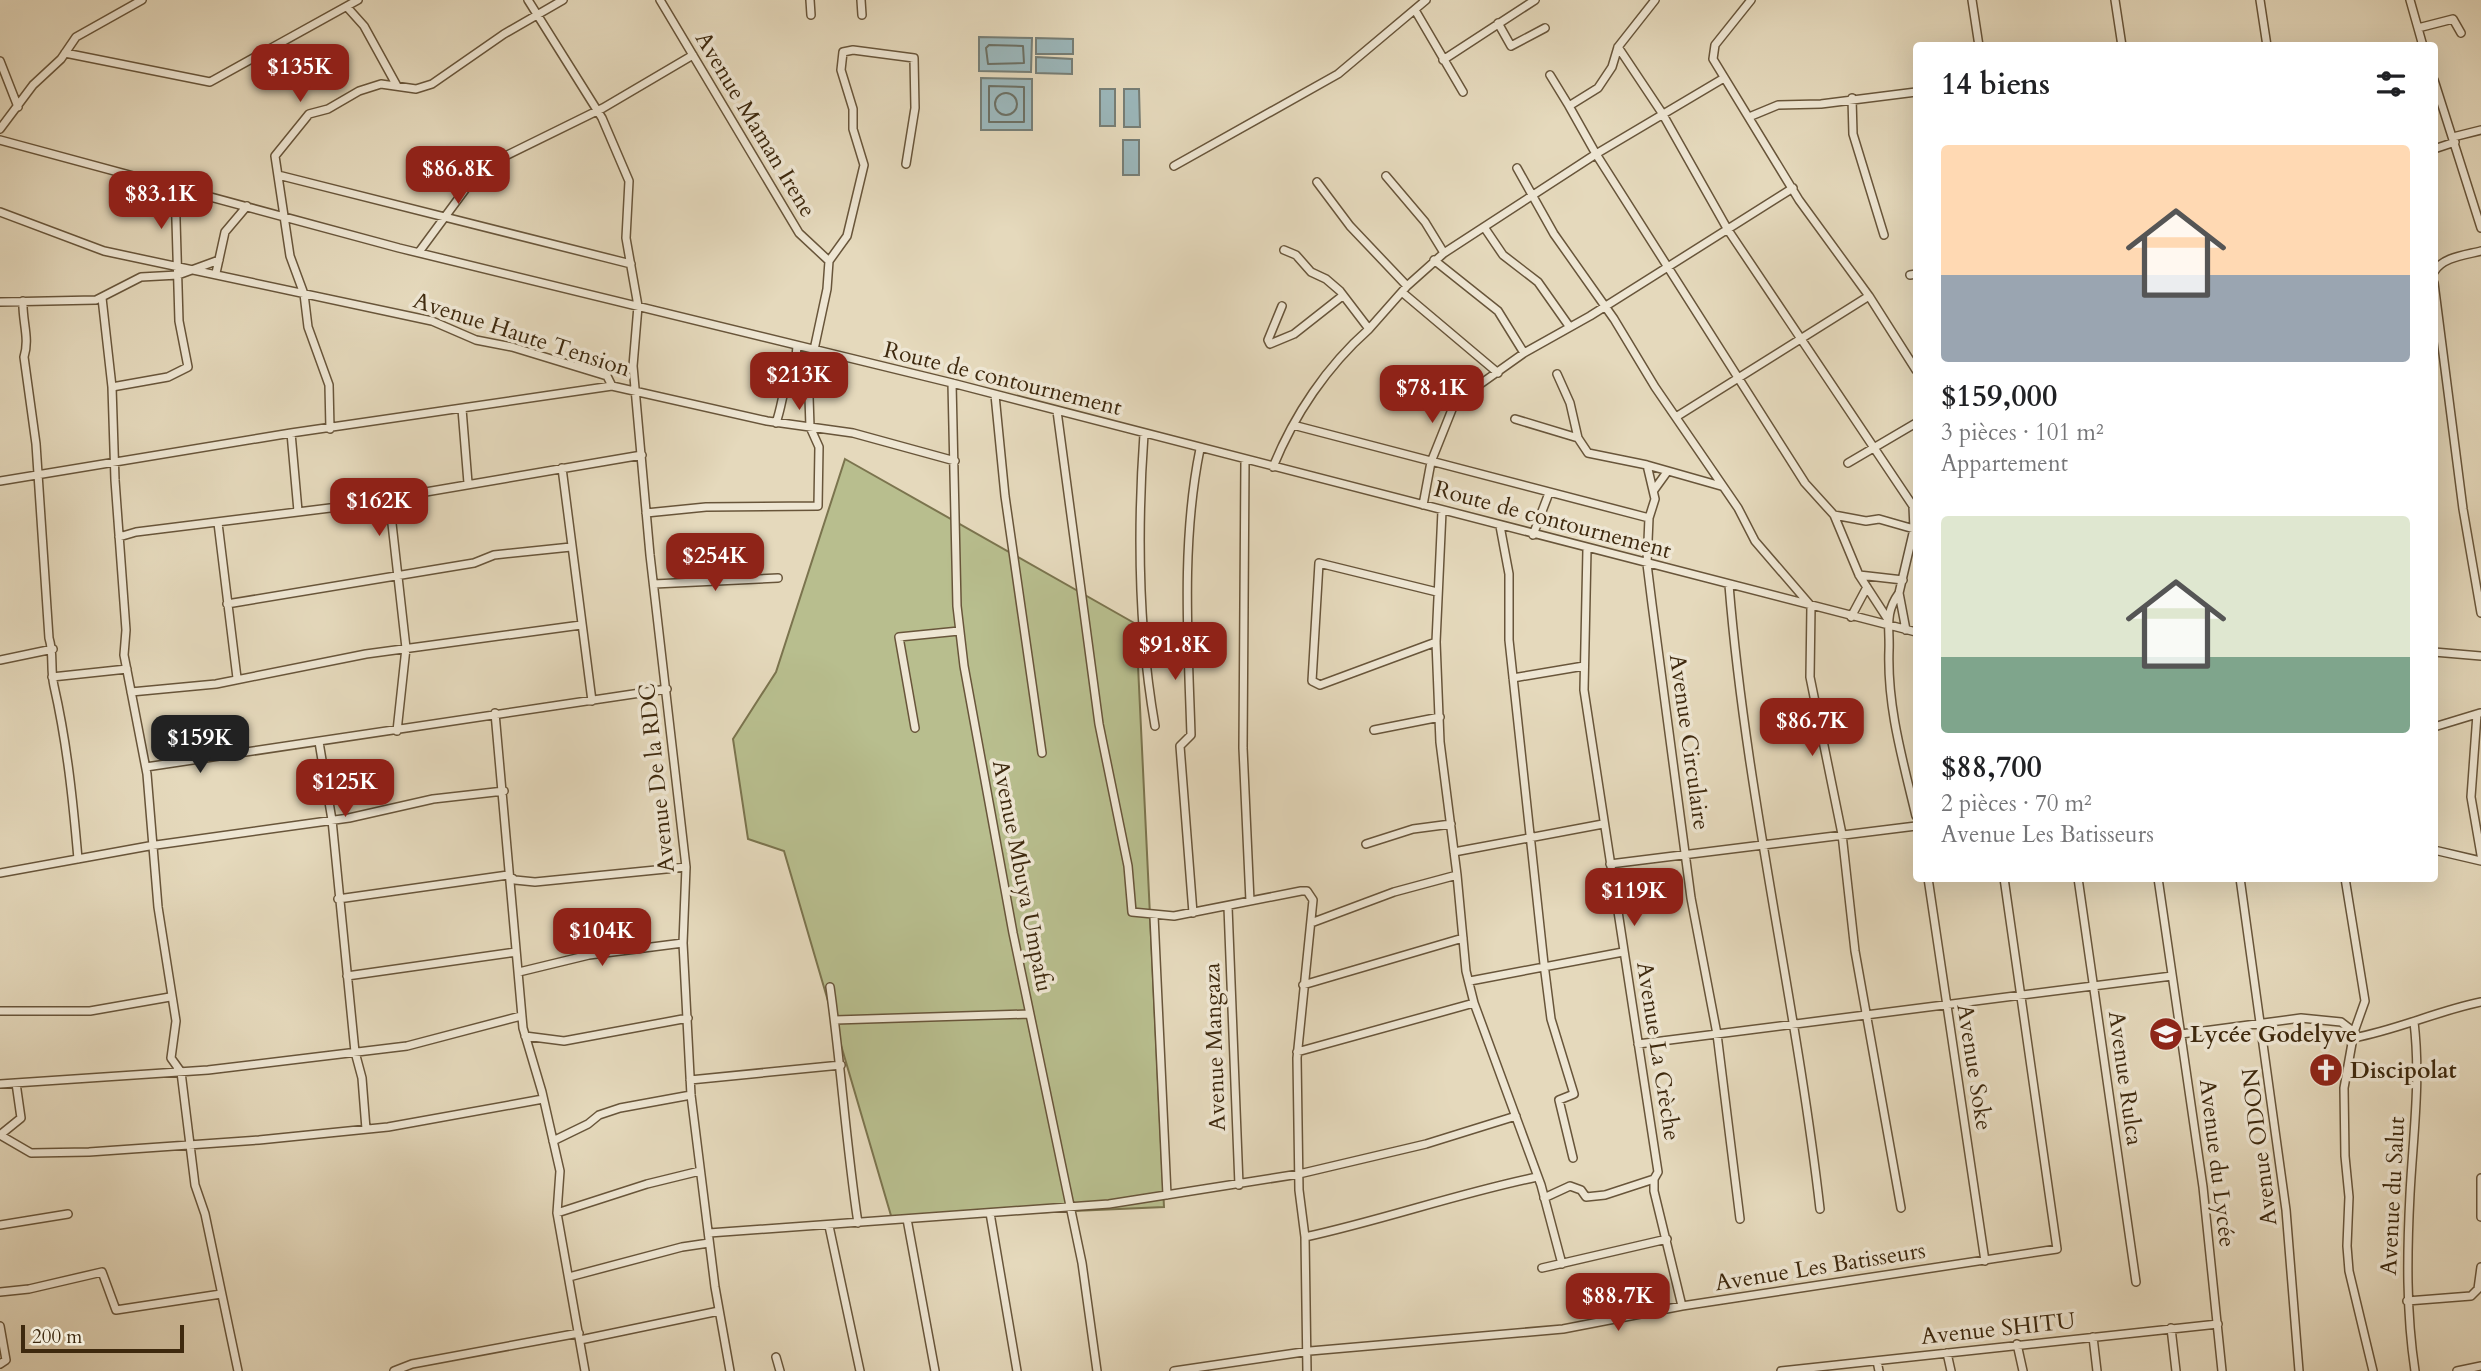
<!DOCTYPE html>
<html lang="fr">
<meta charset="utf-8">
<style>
:root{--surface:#fff;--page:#f2f2f2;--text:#202124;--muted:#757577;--accent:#8f2418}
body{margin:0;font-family:Cardo,serif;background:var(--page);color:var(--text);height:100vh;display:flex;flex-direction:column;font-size:26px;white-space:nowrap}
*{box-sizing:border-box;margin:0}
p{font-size:23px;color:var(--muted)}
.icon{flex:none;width:38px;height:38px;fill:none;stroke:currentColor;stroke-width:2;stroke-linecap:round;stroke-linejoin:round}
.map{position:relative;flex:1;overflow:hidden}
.panel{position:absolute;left:1913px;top:42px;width:525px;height:840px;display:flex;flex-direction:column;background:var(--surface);border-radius:7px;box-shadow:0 7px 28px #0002}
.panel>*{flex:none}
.scale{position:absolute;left:21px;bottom:18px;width:163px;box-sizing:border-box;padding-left:7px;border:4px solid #3e290e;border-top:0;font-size:19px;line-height:24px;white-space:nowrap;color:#3e290e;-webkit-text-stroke:5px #eee6d3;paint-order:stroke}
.price{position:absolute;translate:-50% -60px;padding:0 16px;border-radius:14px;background:var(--accent);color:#fff;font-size:23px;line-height:46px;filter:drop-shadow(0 2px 4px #0008)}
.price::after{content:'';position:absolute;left:50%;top:42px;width:21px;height:16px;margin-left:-10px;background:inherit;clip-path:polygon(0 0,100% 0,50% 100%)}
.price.active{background:#222;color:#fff}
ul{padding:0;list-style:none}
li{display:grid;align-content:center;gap:14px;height:371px;padding:0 28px}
li span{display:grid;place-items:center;height:217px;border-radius:7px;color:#555}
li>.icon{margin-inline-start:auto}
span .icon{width:126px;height:126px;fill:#fffc;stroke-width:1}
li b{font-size:30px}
h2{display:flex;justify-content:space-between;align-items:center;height:84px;padding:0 28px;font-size:30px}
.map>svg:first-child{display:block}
.green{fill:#b8be8e;stroke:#7b744e;stroke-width:2}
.water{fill:#9bb7bb;stroke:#767e76;stroke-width:2}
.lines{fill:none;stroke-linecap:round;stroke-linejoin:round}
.shore{stroke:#6c7064;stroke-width:2}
.minor-casing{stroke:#68553a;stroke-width:10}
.minor{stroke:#eee6d3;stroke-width:7}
.labels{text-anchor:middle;stroke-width:7;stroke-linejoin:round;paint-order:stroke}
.street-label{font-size:23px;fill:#3e290e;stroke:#eee6d3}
.poi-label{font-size:23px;font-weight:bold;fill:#3e290e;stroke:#eee6d3;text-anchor:start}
</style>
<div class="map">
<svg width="2481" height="1371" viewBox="0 0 2481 1371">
<rect width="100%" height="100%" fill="#e5d9bc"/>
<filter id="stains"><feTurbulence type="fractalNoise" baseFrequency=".00286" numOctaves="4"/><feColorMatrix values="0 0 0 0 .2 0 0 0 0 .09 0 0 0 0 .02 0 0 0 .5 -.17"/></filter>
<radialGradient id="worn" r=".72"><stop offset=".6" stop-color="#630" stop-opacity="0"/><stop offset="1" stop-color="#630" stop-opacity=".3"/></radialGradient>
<!-- green -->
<path class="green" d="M845 459 1136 624 1164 1207 892 1219 784 851 748 839 733 739 776 672Z"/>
<!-- water -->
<path class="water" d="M979 37 1032 38 1031 72 979 71Z
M1036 38 1073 39V54H1036Z
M1036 57 1072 59V74L1036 73Z
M981 78 1032 79V130H981Z
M1100 89H1115V126H1100Z
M1124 89H1139L1140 127H1124Z
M1123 140H1139V175H1123Z"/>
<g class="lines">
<!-- shore -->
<path class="shore" d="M989 45 1023 46 1024 63 988 64 986 48Z
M989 86 1024 87V122H989Z
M995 104a11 11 0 1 1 22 0a11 11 0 1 1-22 0Z"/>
<!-- minor casing -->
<g class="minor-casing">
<path id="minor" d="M528 0 602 118 629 181 626 238 638 306 633 366 650 555 686 867 683 943 691 1095 715 1287 730 1371
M660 0 799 233 829 261
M810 0 811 15
M861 0 862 15
M1751 0 1715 45 1713 59 1799 200 1869 296 1916 370
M1972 0 1979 46
M2115 0 2122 46
M2260 0 2267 46
M2410 0 2423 46
M347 7 364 26 397 86
M1415 10 1463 92
M1498 23 1511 46 1545 28
M2418 28 2453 19 2461 33
M1618 47 1662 113 1728 230 1913 506 1914 529 1899 593 1906 630
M65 53 210 82 358 0
M1443 60 1535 0
M0 61 18 107
M1550 75 1569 106
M1724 78 1596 154 1805 483 1834 515 1859 575 1887 618
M2434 80 2481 228
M1852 98 1853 134 1884 235
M1749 117 1778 105 1821 104 1916 92
M0 129 33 85 61 59 76 37 142 0
M2453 137 2481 130
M0 140 399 248 952 383 1916 632
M2434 149 2455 142
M1174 166 1338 74 1426 0
M1517 168 1554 234 1614 319 1655 387 1738 508 1755 541 1811 606 1810 677 1842 834 1855 951 1901 1208
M278 175 631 264
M1386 176 1425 222 1444 253
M1317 182 1350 226 1407 286 1369 329
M175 187 179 321 188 367 168 377 112 387 115 480 126 630 124 655 147 774 158 907 176 1021 171 1058 181 1072 195 1185 205 1214 238 1371
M0 212 104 251 432 321 476 340 512 347 607 376 612 386 767 421 853 433 955 461
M1484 227 1503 255 1538 282 1569 326
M419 252 481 168 603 108 693 55
M1434 260 1498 311 1524 353
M829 261 847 236 864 165 853 129V109L841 70 843 52 853 50 914 58 915 108 906 164
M2434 272C2442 257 2466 255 2481 251
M216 273 225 232 247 206
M1910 275 1916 274
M2434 283 2463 509 2481 613
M1407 286 1444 253 1596 154 1569 106 1598 88 1612 67 1618 47 1655 0
M1403 293 1498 373
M102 298 112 387
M23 301C22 321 30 338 24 357L36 444 49 638C54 654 50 669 54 686 67 743 73 801 78 859
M0 302 96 300 141 277 178 275 219 260
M1282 306 1268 340 1270 344 1294 334 1341 297
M795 368 797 346
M1557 374 1570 403 1578 438 1588 453 1647 465 1721 486
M952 383 957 606 964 666 1013 933 1082 1263 1097 1371
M995 395 1005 496 1042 753
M462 409 468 483
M1057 411 1099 724 1128 866 1132 912 1174 916 1301 891H1307L1313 900 1297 1058 1299 1190 1305 1237 1307 1371
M1676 417 1869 296
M1515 419 1578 438
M776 423C787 391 779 376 812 359
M1293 425 1649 518
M330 429 329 385 308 327 304 294 290 256 275 156 309 114 328 109 359 91 381 84 416 89 432 84 504 34 563 0
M291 433 298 511
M1144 434C1137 532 1138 629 1155 726
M1245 460 1243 748 1250 901
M1848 463 1916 423
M1647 465 1655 499 1649 518 1647 564 1652 604 1691 898 1717 1034 1740 1219
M1273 467C1294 415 1327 366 1369 329L1340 291 1326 279 1311 272 1296 255 1284 250
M562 468 592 701
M0 481 291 433 612 386
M1654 490 1667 472
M389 497 406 648 397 731
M1423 505 1431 462 1455 402 1524 353 1590 316 1793 188
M646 513 706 507 818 506 819 447 810 427 809 397 812 359 827 289 829 261
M1834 515 1866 521 1879 519 1914 529
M218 523 237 678
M1500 526 1509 574V640L1544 964 1551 1019 1574 1094 1559 1100 1573 1158
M1533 535 1549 493
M119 537 136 532 338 507 642 455
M1587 549 1584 690 1658 1172 1654 1179V1191L1682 1306
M1859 575 1903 580
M654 584 778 578
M1729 585C1746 795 1796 1000 1820 1209
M1899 593C1884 614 1890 627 1889 650 1887 707 1903 761 1916 816
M227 604 474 563 494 555 571 547
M1851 617 1867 587
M1436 642 1320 685 1312 681 1319 563 1437 592
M2434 652 2481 656
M0 660 53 649
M52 677 127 669
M1513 678 1584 666
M131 692 216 684 366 654 581 625
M495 713 523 1028 542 1092 560 1171 557 1213 585 1371
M2477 714 2471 797 2481 855
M2434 727 2480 713
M915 728 899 637 959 631
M1374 730 1440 717
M319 742 332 820 355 1052 362 1078 366 1129
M146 767 667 689
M1366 844 1413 829 1451 824
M2434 850 2481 861
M1454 852 1603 824
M1610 864 1916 826
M0 873 149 846 349 818 433 799 504 791
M1928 878 1985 1261
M2078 878 2136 1282
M2158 878 2203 1187 2222 1371
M2240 878 2286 1210 2299 1371
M2345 878 2365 1001 2354 1032 2344 1088 2345 1156 2349 1197 2347 1246 2349 1271 2373 1371
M338 899 508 875 515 880 535 882 686 867
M1228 907 1239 1185
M1193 913 1180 746 1191 735C1188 640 1181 542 1200 449
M1154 916 1167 1195
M1311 923 1394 892 1457 875 1440 742 1436 642 1442 511
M519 972 589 955 683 943
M347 976 516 952
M1470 981 1623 952
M1303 985 1463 938
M830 987C841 1065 846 1144 858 1223
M1474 1003 1541 1185 1562 1264
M0 1011H90L170 997
M835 1020 1030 1014
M2414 1022C2421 1080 2413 1136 2410 1194 2407 1253 2406 1312 2415 1371
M2181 1034 2301 1018 2341 1022 2354 1032
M525 1036 564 1041 688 1018
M2353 1038C2397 1030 2437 1011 2481 1002
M1638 1044 2172 976
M1297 1052 1474 1003 1466 971 1457 875
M690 1080 841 1065
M16 1083 21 1118 0 1135 31 1153 89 1152 259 1140 388 1127 543 1099
M0 1084 208 1070 407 1046 521 1016
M553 1141 588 1124 599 1115 620 1108 691 1095
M2481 1178V1217
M1544 1198 1570 1186 1581 1190 1586 1197 1605 1195 1654 1179
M557 1213 647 1184 700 1171
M990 1213 1017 1371
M907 1219 935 1371
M0 1225 68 1214
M829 1226 860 1371
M709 1233 1109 1204 1299 1174 1426 1144 1516 1116
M1305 1237C1383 1220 1459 1193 1537 1177
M1542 1268 1667 1239
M569 1277 682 1247 709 1243
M0 1292 29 1289 102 1272 116 1310 221 1294
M2407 1301 2471 1296 2478 1289 2481 1267
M0 1326 6 1360 0 1364
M2171 1328 2176 1371
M2093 1337 2097 1371
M580 1340 719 1311
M2017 1344 2023 1371
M1947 1353 1951 1371
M776 1357 780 1371
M1877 1361 1879 1371
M394 1371 412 1364 579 1333
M1174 1371 1310 1351 1563 1329 1682 1306 2057 1249 2004 878
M1781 1371 2218 1324
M2457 1371 2481 1366"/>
</g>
<!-- minor -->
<use href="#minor" class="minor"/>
</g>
<!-- icons -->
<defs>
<g id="school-disc" transform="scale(1.75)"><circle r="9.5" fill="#8f2418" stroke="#eee6d3"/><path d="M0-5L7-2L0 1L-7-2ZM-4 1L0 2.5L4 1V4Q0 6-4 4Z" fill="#fff"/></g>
<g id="church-disc" transform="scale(1.75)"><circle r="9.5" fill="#8f2418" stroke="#eee6d3"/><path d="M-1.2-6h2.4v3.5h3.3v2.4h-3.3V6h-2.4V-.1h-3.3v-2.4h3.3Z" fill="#fff"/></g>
</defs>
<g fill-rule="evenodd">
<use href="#school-disc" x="2166" y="1034"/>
<use href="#church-disc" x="2326" y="1070"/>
</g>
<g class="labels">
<!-- street labels -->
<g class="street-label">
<text transform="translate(756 124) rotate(59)" y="8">Avenue Maman Irene</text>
<text transform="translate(522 334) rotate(18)" y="8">Avenue Haute Tension</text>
<text transform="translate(1003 378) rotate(14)" y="8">Route de contournement</text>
<text transform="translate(1553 519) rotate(15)" y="8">Route de contournement</text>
<text transform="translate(1690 742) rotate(82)" y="8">Avenue Circulaire</text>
<text transform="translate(656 778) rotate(-96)" y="8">Avenue De la RDC</text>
<text transform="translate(1023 876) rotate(79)" y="8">Avenue Mbuya Umpafu</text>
<text transform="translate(1214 1047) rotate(-92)" y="8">Avenue Mangaza</text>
<text transform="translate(1659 1051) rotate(81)" y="8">Avenue La Crèche</text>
<text transform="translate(1975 1067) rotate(81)" y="8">Avenue Soke</text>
<text transform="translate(2126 1078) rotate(82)" y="8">Avenue Rulca</text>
<text transform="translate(2259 1147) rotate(-97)" y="8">Avenue ODON</text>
<text transform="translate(2218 1163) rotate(83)" y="8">Avenue du Lycée</text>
<text transform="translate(2392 1196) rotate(-87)" y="8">Avenue du Salut</text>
<text transform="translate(1820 1266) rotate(-9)" y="8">Avenue Les Batisseurs</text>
<text transform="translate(1998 1328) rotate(-6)" y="8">Avenue SHITU</text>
</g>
<!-- poi labels -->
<g class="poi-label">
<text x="2190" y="1042">Lycée Godelyve</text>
<text x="2350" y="1078">Discipolat</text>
</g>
</g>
<rect width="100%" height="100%" filter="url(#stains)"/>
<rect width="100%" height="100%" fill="url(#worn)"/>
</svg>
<div class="scale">200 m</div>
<b class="price" style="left:300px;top:104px">$135K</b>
<b class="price" style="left:458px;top:206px">$86.8K</b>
<b class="price" style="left:161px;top:231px">$83.1K</b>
<b class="price" style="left:799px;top:412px">$213K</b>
<b class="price" style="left:1432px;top:425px">$78.1K</b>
<b class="price" style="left:379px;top:538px">$162K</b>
<b class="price" style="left:715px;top:593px">$254K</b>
<b class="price" style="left:1175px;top:682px">$91.8K</b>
<b class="price" style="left:1812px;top:758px">$86.7K</b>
<b class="price active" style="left:200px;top:775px">$159K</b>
<b class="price" style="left:345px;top:819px">$125K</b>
<b class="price" style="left:1634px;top:928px">$119K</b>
<b class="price" style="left:602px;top:968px">$104K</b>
<b class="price" style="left:1618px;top:1333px">$88.7K</b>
<section class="panel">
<h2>14 biens<svg class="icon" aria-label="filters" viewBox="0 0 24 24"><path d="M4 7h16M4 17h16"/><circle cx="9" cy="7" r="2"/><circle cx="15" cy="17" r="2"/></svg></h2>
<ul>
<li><span style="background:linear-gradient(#ffd9b3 60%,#9aa5b1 0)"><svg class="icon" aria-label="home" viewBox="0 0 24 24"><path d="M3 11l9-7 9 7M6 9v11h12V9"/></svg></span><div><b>$159,000</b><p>3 pièces · 101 m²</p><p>Appartement</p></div></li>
<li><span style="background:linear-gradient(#dfe7d0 65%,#7fa58c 0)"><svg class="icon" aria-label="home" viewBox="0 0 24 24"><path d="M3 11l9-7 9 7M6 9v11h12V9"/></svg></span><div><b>$88,700</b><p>2 pièces · 70 m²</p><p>Avenue Les Batisseurs</p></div></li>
</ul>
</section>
</div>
